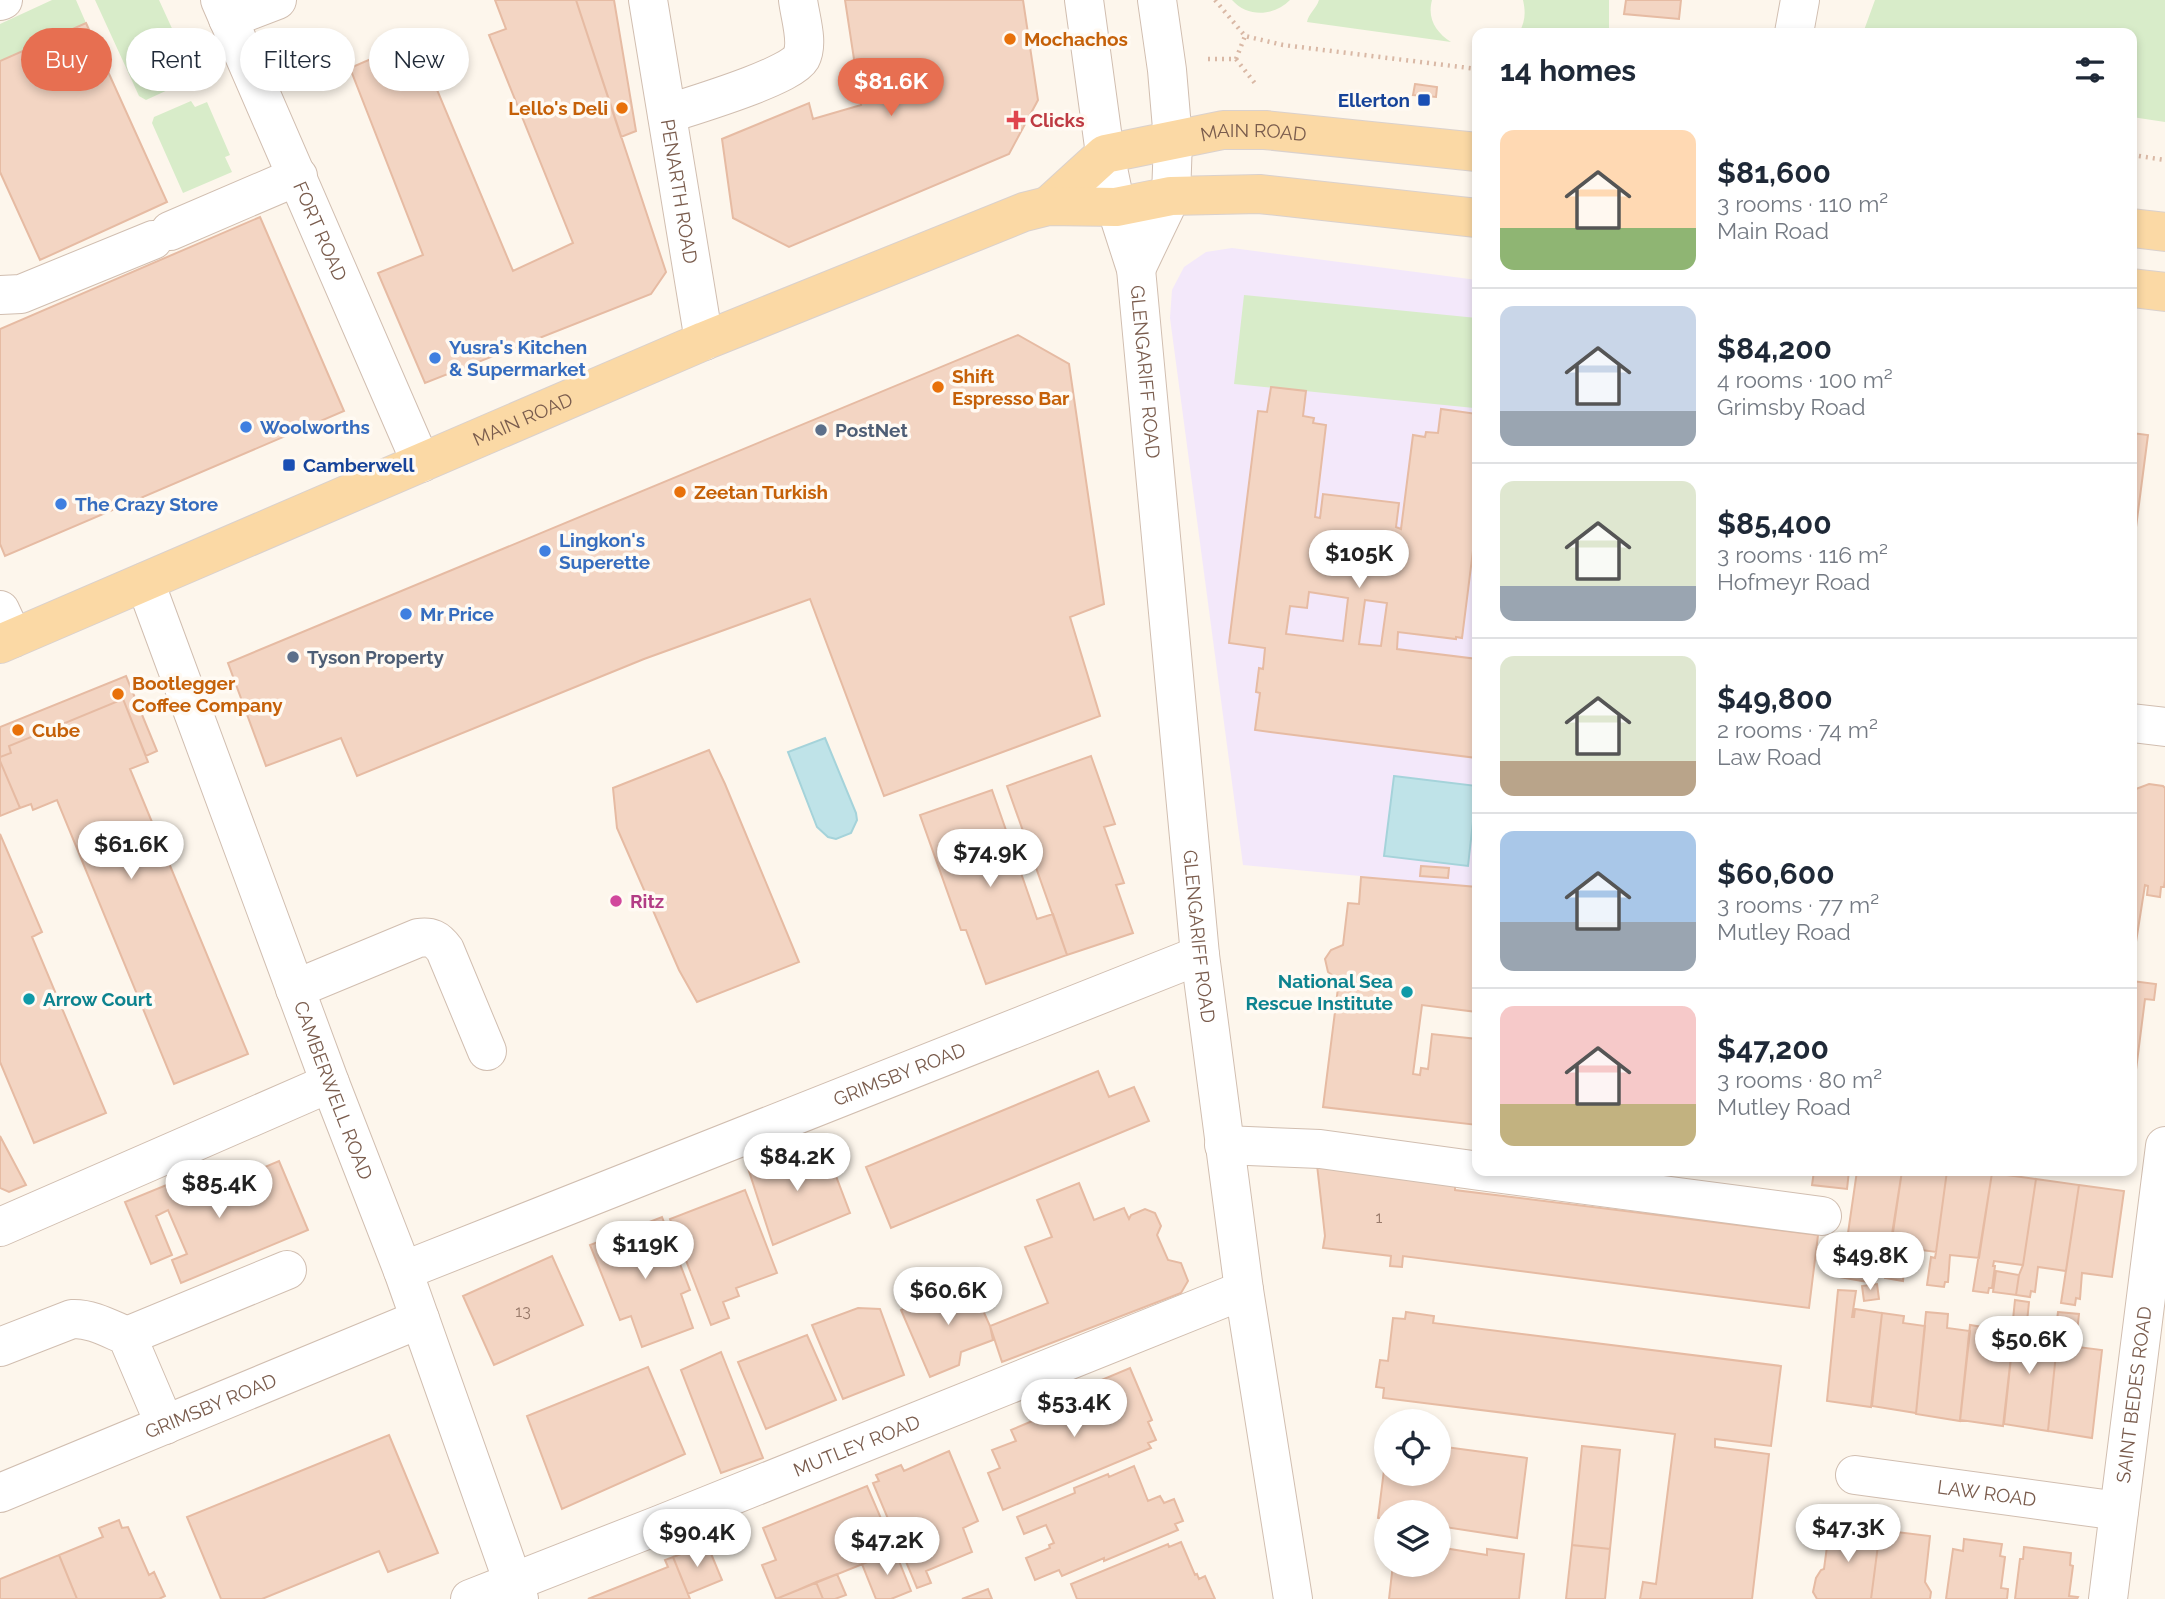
<!DOCTYPE html>
<meta charset="utf-8">
<style>
:root{--surface:#fff;--page:#f6f6f7;--text:#1f2937;--muted:#747a83;--line:#e0e1e3;--accent:#e76f51}
body{margin:0;font-family:Raleway,sans-serif;background:var(--page);color:var(--text);height:100vh;display:flex;flex-direction:column;font-size:26px;white-space:nowrap}
*{box-sizing:border-box;margin:0}
p{font-size:23px;color:var(--muted)}
.icon{flex:none;width:38px;height:38px;fill:none;stroke:currentColor;stroke-width:2;stroke-linecap:round;stroke-linejoin:round}
.map{position:relative;flex:1;overflow:hidden}
.details{position:absolute;left:1472px;top:28px;width:665px;height:1148px;display:flex;flex-direction:column;background:var(--surface);border-radius:14px;box-shadow:0 4px 10px #0003}
.details>*{flex:none}
.top-card{position:absolute;left:21px;top:28px;width:665px;height:63px;display:flex;gap:14px}
.fabs{position:absolute;left:1374px;top:1409px;display:grid;gap:14px}
.fabs a{display:grid;place-items:center;width:77px;height:77px;border-radius:50%;background:var(--surface);box-shadow:0 4px 10px #0003;font-size:35px}
.price{position:absolute;translate:-50% -60px;padding:0 16px;border-radius:24px;background:#fff;color:#222;font-size:23px;line-height:46px;filter:drop-shadow(0 2px 4px #0008)}
.price::after{content:'';position:absolute;left:50%;top:42px;width:21px;height:16px;margin-left:-10px;background:inherit;clip-path:polygon(0 0,100% 0,50% 100%)}
.price.on{background:var(--accent);color:#fff}
ul{padding:0;list-style:none}
li{display:flex;align-items:center;gap:21px;height:175px;padding:0 28px}
li+li{border-top:2px solid var(--line)}
li span{display:grid;place-items:center;flex:none;width:196px;height:140px;border-radius:14px;color:#555}
li>.icon{margin-inline-start:auto}
span .icon{width:84px;height:84px;fill:#fffc;stroke-width:1}
li b{font-size:30px}
h2{display:flex;justify-content:space-between;align-items:center;height:84px;padding:0 28px;font-size:30px}
.tag{padding:0 24px;border-radius:32px;background:var(--surface);box-shadow:0 4px 10px #0003;font-size:24px;line-height:63px}
.tag.on{background:var(--accent);color:#fff}
.map>svg:first-child{display:block}
.education{fill:#f3e8fa}
.green{fill:#d8ecc9}
.water{fill:#bfe3e8;stroke:#a5d3da;stroke-width:2}
.building{fill:#f3d5c3;stroke:#e6bba3;stroke-width:2;fill-rule:evenodd}
.lines{fill:none;stroke-linecap:round;stroke-linejoin:round}
.minor-casing{stroke:#d1beb0;stroke-width:40}
.major-casing{stroke:#dad1cd;stroke-width:40}
.path{stroke:#d9b8a5;stroke-width:4.5;stroke-dasharray:2 5;stroke-linecap:butt}
.minor{stroke:#fff;stroke-width:38}
.major{stroke:#fbd9a5;stroke-width:38}
.food-dot{fill:#e8710a;stroke:#fffaf3;stroke-width:2.5}
.transit-dot{fill:#1a4fb4;stroke:#fffaf3;stroke-width:2.5}
.health-dot{fill:#e0444e;stroke:#fffaf3;stroke-width:2.5}
.shop-dot{fill:#3f7fe0;stroke:#fffaf3;stroke-width:2.5}
.service-dot{fill:#5c6f8a;stroke:#fffaf3;stroke-width:2.5}
.hotel-dot{fill:#d1479c;stroke:#fffaf3;stroke-width:2.5}
.culture-dot{fill:#0f9aa8;stroke:#fffaf3;stroke-width:2.5}
.labels{text-anchor:middle;stroke-width:7;stroke-linejoin:round;paint-order:stroke}
.number-label{font-size:16px;fill:#987a6a}
.food-label{font-size:19px;font-weight:bold;fill:#c56008;stroke:#fffaf3;text-anchor:start}
.transit-label{font-size:19px;font-weight:bold;fill:#164399;stroke:#fffaf3;text-anchor:end}
.health-label{font-size:19px;font-weight:bold;fill:#be3a42;stroke:#fffaf3;text-anchor:start}
.street-label{font-size:19px;fill:#7a5c4d;stroke:#fffaf3}
.shop-label{font-size:19px;font-weight:bold;fill:#366cbe;stroke:#fffaf3;text-anchor:start}
.service-label{font-size:19px;font-weight:bold;fill:#4e5e75;stroke:#fffaf3;text-anchor:start}
.hotel-label{font-size:19px;font-weight:bold;fill:#b23c85;stroke:#fffaf3;text-anchor:start}
.culture-label{font-size:19px;font-weight:bold;fill:#0d838f;stroke:#fffaf3;text-anchor:end}
</style>
<div class="map">
<svg width="2165" height="1599" viewBox="0 0 2165 1599">
<rect width="100%" height="100%" fill="#fdf6ec"/>
<!-- education -->
<path class="education" d="M1232 248 1477 280V887L1243 865 1170 318 1172 290 1184 267 1206 252Z"/>
<!-- green -->
<path class="green" d="M52 0H76L86 23 0 61V24Z
M95 0H159L191 70 179 75 183 83 146 100 139 96Z
M1232 0H1290C1274 16 1248 18 1232 0Z
M1319 0H1432C1427 19 1436 32 1451 42L1307 22C1309 13 1316 9 1319 0Z
M1523 0H1609V33H1519C1525 22 1526 13 1523 0Z
M1875 0H2165V122L2132 117V33H1863Z
M191 101 195 107 207 102 230 155 225 157 232 172 183 193 152 123 154 117Z
M1244 295 1477 318V376L1474 408 1234 384Z"/>
<!-- water -->
<path class="water" d="M825 738 856 813 857 820 851 833 836 839 828 837 817 827 788 752Z
M1394 776 1477 786 1468 866 1384 856Z"/>
<!-- building -->
<path class="building" d="M495 0H576L666 272 651 294 425 383 378 273 423 255 350 68 401 46 406 57 431 46 438 60 427 66 513 271 573 243 489 35 506 29Z
M576 0H614L636 131 621 137Z
M845 0H1023L1038 100 1009 154 789 247 733 218 722 139 809 103 813 119 861 105Z
M1626 0H1681L1679 19 1624 14Z
M86 23 167 202 40 260 0 172V61Z
M1415 84 1437 87 1436 97 1413 95Z
M260 217 344 411 5 556 0 544V329Z
M1018 335 1069 364 1104 604 1070 617 1100 716 884 796 810 599 644 659 357 776 341 738 266 766 228 663Z
M1271 387 1306 391 1303 416 1314 418 1313 423 1326 425 1315 517 1320 518 1323 494 1399 503 1396 527 1401 529 1413 435 1425 437 1426 432 1438 433 1441 409 1477 414 1474 438H1477V519L1462 638 1456 637V639L1398 632 1397 649 1477 659V758L1255 730 1260 693 1256 692 1259 668 1263 669 1265 648 1229 643 1258 411 1267 412ZM1309 592 1348 598 1343 641 1286 634 1290 606 1307 608ZM1365 600 1387 603 1381 646 1359 644Z
M2132 433 2148 435 2132 558Z
M126 676 157 751 146 756 123 699 9 746 11 753 0 757V727Z
M123 699 148 762 130 769 248 1054 174 1084 57 800 33 810 31 804 20 808 0 761V757L11 753 9 746Z
M709 750 725 784 799 962 697 1002 679 970 617 828 613 788Z
M1091 756 1115 824 1104 827 1124 883 1116 885 1133 933 1067 955 1007 786Z
M0 761 20 808 0 816Z
M2149 784 2163 786 2165 788V880L2164 887H2161L2160 897 2147 895 2148 886 2145 885 2136 942 2132 941V794H2136V789Z
M992 790 1037 919 1053 914 1067 955 986 984 966 930H961L920 815Z
M0 834 42 932 32 937 106 1113 34 1143 0 1062Z
M1421 866 1449 868 1448 878 1420 876Z
M1361 877 1477 887V1012L1422 1005 1413 1074 1420 1075 1421 1068 1428 1069 1432 1034 1477 1039V1125L1323 1107 1339 980 1328 972 1325 959 1331 950 1343 945 1348 903 1359 904Z
M2132 981 2156 984 2154 1000 2145 999 2136 1070 2133 1069 2132 1074Z
M1098 1071 1109 1097 1134 1087 1149 1121 891 1228 866 1167Z
M0 1136 26 1185 9 1192 0 1188Z
M790 1147 797 1157 826 1150 850 1213 773 1245 747 1165Z
M1316 1156 1455 1184V1190L1818 1235 1809 1308 1403 1256 1402 1267 1390 1266 1391 1256 1323 1248 1325 1236Z
M279 1161 308 1230 181 1283 172 1260 187 1254 168 1210 156 1216 172 1255 151 1264 125 1202 181 1179 189 1199Z
M1814 1171H1849L1847 1189 1812 1185Z
M1857 1171H1902L1891 1246 1861 1241 1860 1249 1872 1250 1868 1282 1839 1277 1843 1246 1848 1247 1849 1240H1847Z
M1902 1171H1947L1936 1252 1906 1248 1903 1281 1885 1278Z
M1947 1171 1992 1173 1979 1258 1950 1255 1948 1282H1945L1944 1287 1927 1285 1931 1257 1935 1258 1936 1252Z
M1992 1173 2036 1179 2023 1265 1994 1261 1993 1266H1995L1992 1288H1989L1988 1293 1973 1291Z
M2036 1179 2079 1185 2066 1271 2038 1267 2035 1292 2031 1291 2030 1297 2016 1295 2019 1275 2023 1265Z
M1079 1183 1094 1220 1124 1208 1129 1219 1131 1215 1145 1209 1155 1213 1161 1226 1157 1235 1168 1260 1181 1263 1188 1281 1181 1293 1002 1362 990 1326 1048 1303 1025 1247 1052 1237 1037 1200Z
M2079 1185 2124 1191 2112 1277 2082 1273 2080 1299 2076 1298 2075 1305 2061 1303Z
M745 1190 777 1273 736 1288 739 1296 723 1302 729 1318 711 1325 670 1219Z
M662 1217 690 1290 681 1294 693 1328 642 1347 631 1316 620 1320 590 1245Z
M552 1256 583 1325 494 1365 463 1296Z
M1996 1271 2019 1275 2016 1295 1993 1292Z
M969 1279 990 1326 993 1340 961 1352 959 1365 930 1377 901 1310Z
M1877 1284 1879 1299 1864 1301 1862 1286Z
M1838 1290 1856 1291 1852 1317H1854L1855 1309 1882 1313 1871 1407 1827 1401Z
M2015 1300 2029 1302 2026 1332 2028 1333 2027 1340 2057 1344 2048 1431 2004 1424 2013 1339H2011Z
M858 1308 880 1309 904 1375 843 1399 812 1325Z
M1406 1312 1434 1316 1433 1323 1781 1366 1771 1446 1715 1439V1447L1769 1454 1752 1599H1640L1643 1582 1656 1584 1675 1434 1383 1398 1384 1388 1376 1387 1380 1360 1388 1361 1393 1318 1405 1319Z
M1926 1312 1948 1314 1947 1328 1970 1331 1960 1421 1916 1414Z
M2058 1312 2079 1314 2076 1341 2071 1340 2070 1346 2102 1350 2092 1438 2048 1431 2057 1344 2054 1343Z
M1882 1313 1904 1316 1903 1323 1925 1326 1916 1413 1872 1406Z
M1983 1324 2012 1327 2011 1339H2013L2003 1426 1960 1420 1970 1325 1983 1327Z
M807 1335 836 1400 766 1429 738 1362Z
M721 1352 763 1458 721 1473 681 1370Z
M648 1367 685 1454 562 1509 527 1416Z
M1130 1368 1152 1420 1148 1422 1156 1440 1148 1443 1151 1448 1003 1510 988 1473 1000 1468 992 1450 1016 1441 1011 1430 1042 1417 1040 1414 1046 1411 1044 1404Z
M389 1435 438 1553 388 1572 379 1551 262 1599H221L187 1517Z
M1438 1446 1527 1458 1517 1538 1438 1526V1512H1386V1519L1378 1518 1386 1454V1474H1438Z
M1582 1446 1620 1450 1610 1549 1572 1545Z
M949 1451 978 1521 963 1528 972 1552 926 1571 931 1583 917 1588 873 1483 879 1481 876 1475 901 1465 904 1471Z
M1134 1466 1148 1501 1160 1496 1164 1503 1174 1499 1183 1521 1175 1524 1178 1530 1104 1561V1558L1062 1576 1059 1570 1035 1580 1026 1558 1050 1548 1049 1545 1054 1543 1046 1525 1024 1534 1017 1517 1075 1493 1074 1488 1108 1474 1109 1477Z
M867 1486 895 1551 776 1599 762 1565 776 1560 763 1528Z
M119 1520 122 1528 128 1527 149 1575 154 1572 165 1596 159 1599H77L59 1555 103 1537 99 1528Z
M1830 1524 1880 1530 1871 1599H1817L1813 1592 1816 1578 1821 1570 1824 1569Z
M1880 1530 1930 1536 1925 1582 1931 1592 1930 1599H1871Z
M1964 1539 2002 1544 2000 1556 2005 1557 2001 1588 2008 1589 2007 1599H1946L1953 1549 1963 1551Z
M1181 1542 1195 1575 1197 1574 1199 1579 1205 1576 1215 1599H1077L1071 1584 1168 1544 1169 1547Z
M707 1544 722 1580 688 1594 673 1557Z
M1572 1545 1610 1549 1605 1599H1566Z
M1438 1547 1487 1555V1549L1524 1554 1519 1599H1389L1393 1564H1438Z
M2024 1547 2071 1553 2070 1565 2073 1566 2069 1596 2078 1597 2077 1599H2015L2020 1559H2023Z
M895 1551 911 1591 891 1599H876L862 1564Z
M59 1555 77 1599H0V1579Z
M673 1557 690 1599H588L668 1567 665 1560Z
M837 1574 846 1595 835 1599H823L816 1582Z
M816 1582 823 1599H776L798 1590Z
M988 1589 992 1599H962Z"/>
<g class="lines">
<!-- minor casing -->
<g class="minor-casing">
<g id="minor">
<path id="s1" d="M220 0 421 463"/>
<path id="s2" d="M648 0 704 341"/>
<path id="s3" d="M1084 0 1105 154 1116 207 1136 269 1200 955 1244 1290 1293 1599"/>
<path d="M0 1 3 0"/>
<path d="M228 19 277 0"/>
<path d="M1794 33 1800 0"/>
<path d="M667 114C691 106 790 77 801 58 809 43 800 17 798 0"/>
<path d="M170 231 298 176"/>
<path d="M1136 269 1171 196 1173 140 1167 70 1157 0"/>
<path d="M0 295 21 294 153 240"/>
<path id="s4" d="M145 582 330 1083 403 1271 519 1599"/>
<path d="M0 610 13 638"/>
<path d="M2132 723 2165 727"/>
<path d="M295 989 418 938C431 936 437 939 445 950L487 1051"/>
<path d="M1224 1145 1320 1149 1487 1172 1822 1216"/>
<path d="M0 1227 330 1083"/>
<path id="s5" d="M403 1271 1200 955"/>
<path d="M127 1336 287 1270"/>
<path d="M0 1347 72 1319C91 1318 110 1329 127 1336L165 1425"/>
<path id="s6" d="M1855 1475 2119 1511"/>
<path id="s7" d="M0 1493 420 1319"/>
<path id="s8" d="M470 1599 659 1525 1244 1290"/>
<path id="s9" d="M2108 1599 2165 1146"/>
</g>
</g>
<!-- major casing -->
<g class="major-casing">
<g id="major">
<path id="s10" d="M1048 206 1105 154 1223 130H1265L1477 152"/>
<path d="M2132 228 2165 232"/>
<path d="M2132 288 2165 292"/>
<path id="s11" d="M0 644 704 341 1024 212 1048 206 1116 207 1171 196 1259 194 1477 218"/>
</g>
</g>
<!-- path -->
<path class="path" d="M1215 0 1245 36 1283 45 1477 69
M1208 59H1236
M1236 59 1257 86
M1236 59 1245 36
M2132 155 2165 160"/>
<!-- minor -->
<use href="#minor" class="minor"/>
<!-- major -->
<use href="#major" class="major"/>
</g>
<!-- markers -->
<g class="food-dot">
<circle cx="1010" cy="39" r="7"/>
<circle cx="622" cy="108" r="7"/>
<circle cx="938" cy="387" r="7"/>
<circle cx="680" cy="492" r="7"/>
<circle cx="118" cy="694" r="7"/>
<circle cx="18" cy="730" r="7"/>
</g>
<g class="transit-dot">
<rect x="1417" y="93" width="14" height="14" rx="3.5"/>
<rect x="282" y="458" width="14" height="14" rx="3.5"/>
</g>
<path class="health-dot" d="M1012.5 109.5h7v7h7v7h-7v7h-7v-7h-7v-7h7z"/>
<g class="shop-dot">
<circle cx="435" cy="358" r="7"/>
<circle cx="246" cy="427" r="7"/>
<circle cx="61" cy="504" r="7"/>
<circle cx="545" cy="551" r="7"/>
<circle cx="406" cy="614" r="7"/>
</g>
<g class="service-dot">
<circle cx="821" cy="430" r="7"/>
<circle cx="293" cy="657" r="7"/>
</g>
<circle class="hotel-dot" cx="616" cy="901" r="7"/>
<g class="culture-dot">
<circle cx="1407" cy="992" r="7"/>
<circle cx="29" cy="999" r="7"/>
</g>
<g class="labels">
<!-- number labels -->
<g class="number-label">
<text x="1379" y="1223">1</text>
<text x="523" y="1317">13</text>
</g>
<!-- food labels -->
<g class="food-label">
<text x="1024" y="46">Mochachos</text>
<text x="608" y="115" text-anchor="end">Lello's Deli</text>
<text x="952" y="383">Shift<tspan x="952" dy="22">Espresso Bar</tspan></text>
<text x="694" y="499">Zeetan Turkish</text>
<text x="132" y="690">Bootlegger<tspan x="132" dy="22">Coffee Company</tspan></text>
<text x="32" y="737">Cube</text>
</g>
<!-- transit labels -->
<g class="transit-label">
<text x="1410" y="107">Ellerton</text>
<text x="303" y="472" text-anchor="start">Camberwell</text>
</g>
<!-- health labels -->
<g class="health-label">
<text x="1030" y="127">Clicks</text>
</g>
<!-- street labels -->
<g class="street-label">
<text dy="7" stroke="none"><textPath href="#s10" startOffset="228">MAIN ROAD</textPath></text>
<text dy="7" stroke="none"><textPath href="#s2" startOffset="194">PENARTH ROAD</textPath></text>
<text dy="7" stroke="none"><textPath href="#s1" startOffset="252">FORT ROAD</textPath></text>
<text dy="7" stroke="none"><textPath href="#s3" startOffset="378">GLENGARIFF ROAD</textPath></text>
<text dy="7" stroke="none"><textPath href="#s11" startOffset="569">MAIN ROAD</textPath></text>
<text dy="7" stroke="none"><textPath href="#s3" startOffset="945">GLENGARIFF ROAD</textPath></text>
<text dy="7" stroke="none"><textPath href="#s5" startOffset="534">GRIMSBY ROAD</textPath></text>
<text dy="7" stroke="none"><textPath href="#s4" startOffset="542">CAMBERWELL ROAD</textPath></text>
<text dy="7" stroke="none"><textPath href="#s9" startOffset="206">SAINT BEDES ROAD</textPath></text>
<text dy="7" stroke="none"><textPath href="#s7" startOffset="228">GRIMSBY ROAD</textPath></text>
<text dy="7" stroke="none"><textPath href="#s8" startOffset="416">MUTLEY ROAD</textPath></text>
<text dy="7" stroke="none"><textPath href="#s6" startOffset="133">LAW ROAD</textPath></text>
</g>
<!-- shop labels -->
<g class="shop-label">
<text x="449" y="354">Yusra's Kitchen<tspan x="449" dy="22">&amp; Supermarket</tspan></text>
<text x="260" y="434">Woolworths</text>
<text x="75" y="511">The Crazy Store</text>
<text x="559" y="547">Lingkon's<tspan x="559" dy="22">Superette</tspan></text>
<text x="420" y="621">Mr Price</text>
</g>
<!-- service labels -->
<g class="service-label">
<text x="835" y="437">PostNet</text>
<text x="307" y="664">Tyson Property</text>
</g>
<!-- hotel labels -->
<g class="hotel-label">
<text x="630" y="908">Ritz</text>
</g>
<!-- culture labels -->
<g class="culture-label">
<text x="1393" y="988">National Sea<tspan x="1393" dy="22">Rescue Institute</tspan></text>
<text x="43" y="1006" text-anchor="start">Arrow Court</text>
</g>
</g>
</svg>
<div class="fabs">
<a><svg class="icon" aria-label="locate" viewBox="0 0 24 24"><circle cx="12" cy="12" r="6"/><path d="M12 2v4M12 18v4M2 12h4M18 12h4"/></svg></a>
<a><svg class="icon" aria-label="layers" viewBox="0 0 24 24"><path d="M12 4l9 5-9 5-9-5zM3 14l9 5 9-5"/></svg></a>
</div>
<b class="price on" style="left:891px;top:118px">$81.6K</b>
<b class="price" style="left:1359px;top:590px">$105K</b>
<b class="price" style="left:131px;top:881px">$61.6K</b>
<b class="price" style="left:990px;top:889px">$74.9K</b>
<b class="price" style="left:797px;top:1193px">$84.2K</b>
<b class="price" style="left:219px;top:1220px">$85.4K</b>
<b class="price" style="left:645px;top:1281px">$119K</b>
<b class="price" style="left:1870px;top:1292px">$49.8K</b>
<b class="price" style="left:948px;top:1327px">$60.6K</b>
<b class="price" style="left:2029px;top:1376px">$50.6K</b>
<b class="price" style="left:1074px;top:1439px">$53.4K</b>
<b class="price" style="left:1848px;top:1564px">$47.3K</b>
<b class="price" style="left:697px;top:1569px">$90.4K</b>
<b class="price" style="left:887px;top:1577px">$47.2K</b>
<div class="top-card">
<a class="tag on">Buy</a>
<a class="tag">Rent</a>
<a class="tag">Filters</a>
<a class="tag">New</a>
</div>
<section class="details">
<h2>14 homes<svg class="icon" aria-label="filters" viewBox="0 0 24 24"><path d="M4 7h16M4 17h16"/><circle cx="9" cy="7" r="2"/><circle cx="15" cy="17" r="2"/></svg></h2>
<ul>
<li><span style="background:linear-gradient(#ffd9b3 70%,#8fb573 0)"><svg class="icon" aria-label="home" viewBox="0 0 24 24"><path d="M3 11l9-7 9 7M6 9v11h12V9"/></svg></span><div><b>$81,600</b><p>3 rooms · 110 m²</p><p>Main Road</p></div></li>
<li><span style="background:linear-gradient(#c9d6e8 75%,#9aa5b1 0)"><svg class="icon" aria-label="home" viewBox="0 0 24 24"><path d="M3 11l9-7 9 7M6 9v11h12V9"/></svg></span><div><b>$84,200</b><p>4 rooms · 100 m²</p><p>Grimsby Road</p></div></li>
<li><span style="background:linear-gradient(#dfe7d0 75%,#9aa5b1 0)"><svg class="icon" aria-label="home" viewBox="0 0 24 24"><path d="M3 11l9-7 9 7M6 9v11h12V9"/></svg></span><div><b>$85,400</b><p>3 rooms · 116 m²</p><p>Hofmeyr Road</p></div></li>
<li><span style="background:linear-gradient(#dfe7d0 75%,#b9a48a 0)"><svg class="icon" aria-label="home" viewBox="0 0 24 24"><path d="M3 11l9-7 9 7M6 9v11h12V9"/></svg></span><div><b>$49,800</b><p>2 rooms · 74 m²</p><p>Law Road</p></div></li>
<li><span style="background:linear-gradient(#a9c7e8 65%,#9aa5b1 0)"><svg class="icon" aria-label="home" viewBox="0 0 24 24"><path d="M3 11l9-7 9 7M6 9v11h12V9"/></svg></span><div><b>$60,600</b><p>3 rooms · 77 m²</p><p>Mutley Road</p></div></li>
<li><span style="background:linear-gradient(#f6c9c9 70%,#c2b280 0)"><svg class="icon" aria-label="home" viewBox="0 0 24 24"><path d="M3 11l9-7 9 7M6 9v11h12V9"/></svg></span><div><b>$47,200</b><p>3 rooms · 80 m²</p><p>Mutley Road</p></div></li>
</ul>
</section>
</div>
